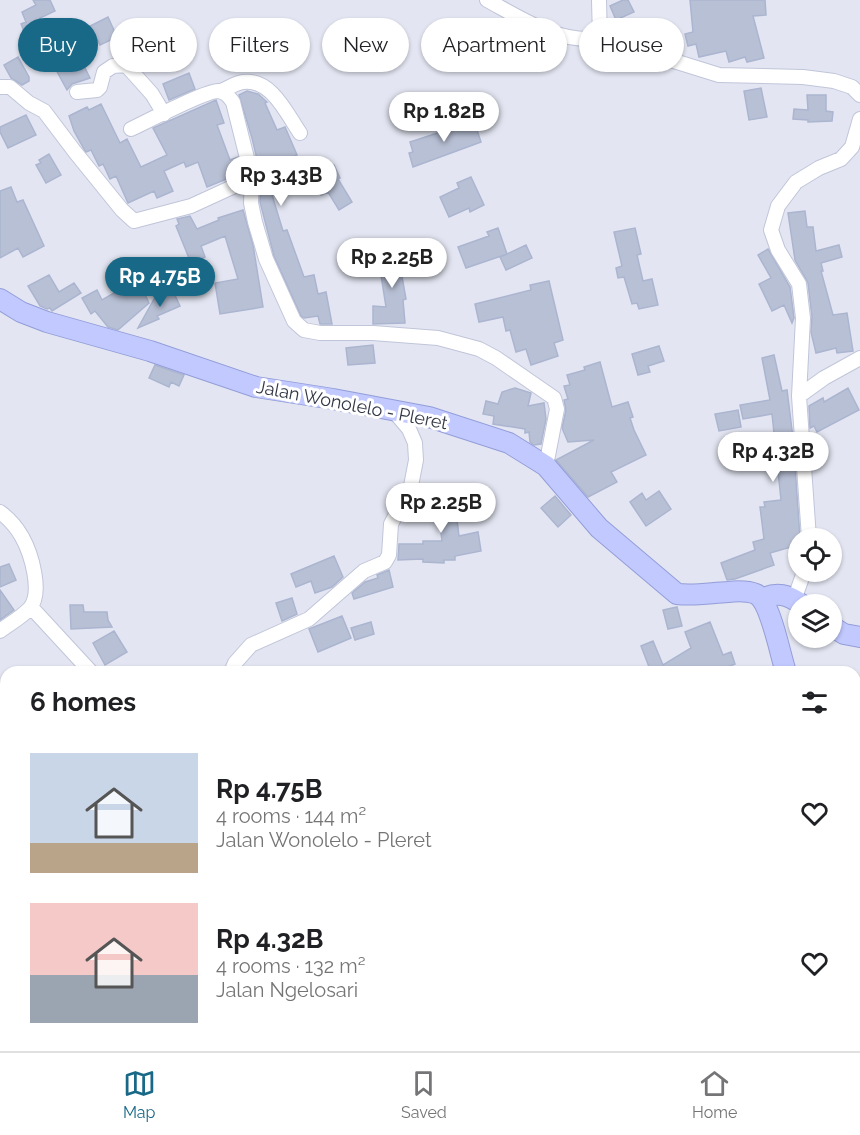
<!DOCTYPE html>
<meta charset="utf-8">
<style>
:root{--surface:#fff;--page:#f2f2f2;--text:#202124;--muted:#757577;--line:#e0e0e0;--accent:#186887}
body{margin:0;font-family:Raleway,sans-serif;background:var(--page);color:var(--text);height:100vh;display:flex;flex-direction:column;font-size:22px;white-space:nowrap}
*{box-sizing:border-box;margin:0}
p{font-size:20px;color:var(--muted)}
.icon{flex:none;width:33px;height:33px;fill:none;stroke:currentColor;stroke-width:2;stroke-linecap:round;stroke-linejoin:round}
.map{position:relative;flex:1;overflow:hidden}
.panel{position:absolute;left:0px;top:666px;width:861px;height:386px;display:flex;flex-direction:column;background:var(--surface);border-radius:18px 18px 0 0;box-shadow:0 2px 4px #0004}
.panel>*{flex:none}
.top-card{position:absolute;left:18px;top:18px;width:825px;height:54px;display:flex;gap:12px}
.controls{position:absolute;left:788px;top:528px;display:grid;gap:12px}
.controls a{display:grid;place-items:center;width:54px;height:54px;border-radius:50%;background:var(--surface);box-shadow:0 2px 4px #0004;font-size:30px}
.price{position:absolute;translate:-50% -51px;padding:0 14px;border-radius:21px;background:#fff;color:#222;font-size:20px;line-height:39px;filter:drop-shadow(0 2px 3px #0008)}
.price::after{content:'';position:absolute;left:50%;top:36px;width:18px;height:14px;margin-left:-9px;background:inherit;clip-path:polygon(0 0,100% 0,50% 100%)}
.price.selected{background:var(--accent);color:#fff}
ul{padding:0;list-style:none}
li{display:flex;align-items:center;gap:18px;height:150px;padding:0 30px}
li span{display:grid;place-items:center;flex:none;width:168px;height:120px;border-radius:0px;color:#555}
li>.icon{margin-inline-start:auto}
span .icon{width:72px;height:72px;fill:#fffc;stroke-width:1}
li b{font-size:26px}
h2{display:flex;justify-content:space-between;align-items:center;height:72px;padding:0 30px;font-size:26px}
.tag{padding:0 21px;border-radius:27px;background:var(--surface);box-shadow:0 2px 4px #0004;font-size:21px;line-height:54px}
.tag.selected{background:var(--accent);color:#fff}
.tabs{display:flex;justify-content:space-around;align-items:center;height:84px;border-top:2px solid var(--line);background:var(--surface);font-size:16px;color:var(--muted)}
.tabs a{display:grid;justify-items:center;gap:3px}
.tabs .selected{color:var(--accent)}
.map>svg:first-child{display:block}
.green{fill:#ceaae9}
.building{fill:#b8c0d5;stroke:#abb5d0;stroke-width:1.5}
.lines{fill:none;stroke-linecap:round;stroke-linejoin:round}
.street-casing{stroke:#c0c5d9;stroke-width:16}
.secondary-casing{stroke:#939dd8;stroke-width:22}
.street{stroke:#fff;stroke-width:14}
.secondary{stroke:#c1c9ff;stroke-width:20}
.labels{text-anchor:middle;stroke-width:6;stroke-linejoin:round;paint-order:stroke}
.street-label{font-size:18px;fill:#333845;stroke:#fff}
</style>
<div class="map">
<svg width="860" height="1051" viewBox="0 0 860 1051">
<rect width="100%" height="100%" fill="#e3e6f2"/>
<!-- green -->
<path class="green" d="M860 935V1051H749L750 1046H855V936Z"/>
<!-- building -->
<path class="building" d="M33 0H50L55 11 40 18 47 33 26 36 21 24 26 22 22 12 36 5Z
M623 0H628L634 12 616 20 610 6Z
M690 0H765L766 15 753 16 764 58 747 62 745 57 729 62 726 51 699 57 696 44 688 46 685 34 693 32Z
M108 17 117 37 100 45 90 26Z
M62 33 80 68 84 66 90 78 72 84 67 90 55 68 48 71 36 47Z
M18 57 29 77V81L22 85 11 78 4 65Z
M189 73 195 89 169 100 163 84Z
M761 88 767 117 749 120 744 91Z
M247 91 258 94 267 102 265 103 277 130 285 127 297 155 278 164 279 167 265 172 283 231 287 230 304 277 314 275 318 294 326 292 332 324H320L318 316 304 318 301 316 274 256 260 202 261 176 252 138 239 95Z
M807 95H826V111L833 112 832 121 808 122V120L793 119 794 109 808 110Z
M216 100 224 123 217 125 230 160 238 157 241 173 207 187 198 162 186 167 184 162 164 171 173 191 157 198 154 191 128 203 116 176 110 179 103 164 99 166 91 150 86 152 84 149 74 131 69 116 87 107 89 110 101 104 120 143 127 139 141 167 167 155 153 128Z
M26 115 36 135 8 148 0 132V127Z
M474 121 481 142 413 167 409 153 413 152 410 142Z
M49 154 61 175 46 183 36 165 41 163 39 160Z
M334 165 340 178 338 179 352 202 339 210 328 192 321 195 312 175Z
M471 177 484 205 470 212 469 208 449 217 440 197 459 188 457 183Z
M11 187 17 202 23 200 44 246 23 257 18 248 0 258V191Z
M243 210 253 245 263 307 220 314 215 283 238 279 225 236 201 246 205 257 191 263 176 226 179 224 177 219 190 216 197 229 219 220 218 218Z
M805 211 807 227H813L816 251 839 245 842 257 821 263 823 271H821L833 315 847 313 853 351 837 353 836 348 816 353 811 332 812 317 808 283 795 260 788 213Z
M498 228 507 254 526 245 532 258 506 270 500 257 507 254 466 268 458 247 489 236 487 232Z
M635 228 641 254 637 255 643 281 652 279 658 305 639 309 637 303 632 304 624 277 618 278 616 268 622 266 614 232Z
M768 249 790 287 794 318 792 323 784 305 772 311 759 284 771 278 758 255Z
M408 252 411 269 401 271 406 299 403 300 405 323 373 324V306L386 307 378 256Z
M129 274 135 289 141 286 149 303 118 330 108 327 95 311 91 314 82 298 97 290 102 300 121 289 117 280Z
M49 275 59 292 74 283 81 293 52 311 50 308 47 309 40 306 28 286Z
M549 281 563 340 554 343 558 356 531 365 526 349 516 352 510 330 506 331 503 317 479 322 475 304 531 290 530 285Z
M173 291 180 306 157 316 159 319 138 328 154 299Z
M373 345 375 363 348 365 346 348Z
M659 346 664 361 648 366 650 372 638 375 632 354Z
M774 355 782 391 787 390 793 438 800 538H798V545L770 553 774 565 735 579 727 580 721 563 755 550 753 542 764 539 760 507H765L764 502 781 500 772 414 743 419 740 405 770 400 762 358Z
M600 362 612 407 628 402 633 417 630 418 634 430 646 455 611 472 617 482 588 497 556 460 594 440 568 442 562 428 566 410 564 400 568 399 564 386 570 385 567 375 585 370 584 367Z
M155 365 184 375 179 386 171 382 169 387 149 378Z
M515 388 531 393 528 406 544 403 546 419 541 444 534 445 530 442 529 432 525 433V429L493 424 494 416 483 414 486 401 498 404 502 392Z
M848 388 859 410 817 432 814 426 810 428 809 406 823 398 824 402Z
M738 410 741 427 719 431 715 414Z
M441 484 447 504 455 503 459 536 478 532 481 551 455 556V560H444V563L423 562V559L398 560 399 544H423V541H442L439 517 422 518 421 502 434 501 430 487Z
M659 491 671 509 646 526 630 502 642 493 646 500Z
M555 496 571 515 558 527 541 508Z
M334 556 343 577 332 587 315 593 311 581 296 587 291 574Z
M9 564 16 580 0 587V567Z
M389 570 393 587 354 599 352 593 365 582 378 578 377 575Z
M0 590 14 610 0 620Z
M292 598 297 614 282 621 276 603Z
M70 605H83L84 612H107L108 620 112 627 71 629Z
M677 607 682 626 668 629 663 610Z
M342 616 351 638 318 652 309 629Z
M371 622 374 634 355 640 351 628Z
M710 622 723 655 731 652 735 664 715 672H651L641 646 653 641 663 665 691 648 685 632Z
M114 631 127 652 105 665 93 643Z"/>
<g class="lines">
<!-- street casing -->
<g class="street-casing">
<path id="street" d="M487 0C522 19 559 44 600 38
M599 0 600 38 719 75 803 77 834 81 852 87 860 95
M0 87H10L29 103 44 111 75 152 122 210 134 221 191 206 252 178
M221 91C228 88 236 83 243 82 271 78 287 114 300 133
M77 92 97 90 100 87 104 72 113 66 126 65 152 94 164 114
M131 129C146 122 205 91 218 91 226 92 229 97 233 102L252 178 251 203 255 222 266 259 294 321 304 330 320 333H373L438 338 479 349 496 358 554 398 557 409 546 466
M799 396 824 378 860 358
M0 512C8 518 17 528 22 537 31 553 43 592 30 608 22 617 9 624 0 631
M809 538 799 396 803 318 799 284 778 250 771 230 778 206 796 182 819 168 841 159 852 147 860 119
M794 600 804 572
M31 607 91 672
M231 672 235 663 251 645 309 619 364 571 385 562 389 555 391 524 411 486 416 460 415 443 409 429 393 410
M0 891 6 889
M216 1046 217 1051"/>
</g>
<!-- secondary casing -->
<g class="secondary-casing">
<path id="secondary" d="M0 299 21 312 47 322 150 351 256 387 333 399 429 417 509 443 546 466 599 528 677 594C695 596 710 593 728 592 737 591 748 591 756 594 771 602 780 655 786 672
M762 599C777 591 788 595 801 604
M831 626 844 634 860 637
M855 718 860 714
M855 846 860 844
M633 1051 636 1046"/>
</g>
<!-- street -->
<use href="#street" class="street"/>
<!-- secondary -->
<use href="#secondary" class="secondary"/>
</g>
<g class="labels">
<!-- street labels -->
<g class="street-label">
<text transform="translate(352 405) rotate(11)" y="6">Jalan Wonolelo - Pleret</text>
</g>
</g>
</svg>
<div class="controls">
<a><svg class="icon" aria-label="locate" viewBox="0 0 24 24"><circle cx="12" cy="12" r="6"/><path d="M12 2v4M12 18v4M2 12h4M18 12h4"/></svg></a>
<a><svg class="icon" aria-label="layers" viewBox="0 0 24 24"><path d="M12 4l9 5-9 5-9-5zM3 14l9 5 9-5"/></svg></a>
</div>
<b class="price" style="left:444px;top:143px">Rp 1.82B</b>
<b class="price" style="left:281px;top:207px">Rp 3.43B</b>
<b class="price" style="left:392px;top:289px">Rp 2.25B</b>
<b class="price selected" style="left:160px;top:308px">Rp 4.75B</b>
<b class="price" style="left:773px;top:483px">Rp 4.32B</b>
<b class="price" style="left:441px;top:534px">Rp 2.25B</b>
<div class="top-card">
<a class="tag selected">Buy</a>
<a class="tag">Rent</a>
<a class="tag">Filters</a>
<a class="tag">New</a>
<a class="tag">Apartment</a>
<a class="tag">House</a>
</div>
<section class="panel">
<h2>6 homes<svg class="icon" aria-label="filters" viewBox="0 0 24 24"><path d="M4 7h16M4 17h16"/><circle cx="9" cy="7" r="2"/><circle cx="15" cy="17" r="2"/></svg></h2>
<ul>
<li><span style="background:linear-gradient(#c9d6e8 75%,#b9a48a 0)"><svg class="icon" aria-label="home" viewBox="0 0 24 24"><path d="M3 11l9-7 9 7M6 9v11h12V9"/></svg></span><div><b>Rp 4.75B</b><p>4 rooms · 144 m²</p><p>Jalan Wonolelo - Pleret</p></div><svg class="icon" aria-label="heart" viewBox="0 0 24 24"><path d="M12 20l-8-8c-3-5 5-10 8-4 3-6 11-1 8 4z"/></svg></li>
<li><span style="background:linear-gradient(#f6c9c9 60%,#9aa5b1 0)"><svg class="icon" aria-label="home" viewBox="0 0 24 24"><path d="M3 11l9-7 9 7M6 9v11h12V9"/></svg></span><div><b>Rp 4.32B</b><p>4 rooms · 132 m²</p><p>Jalan Ngelosari</p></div><svg class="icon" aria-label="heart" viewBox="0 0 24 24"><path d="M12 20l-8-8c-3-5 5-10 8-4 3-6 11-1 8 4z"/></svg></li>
</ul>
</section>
</div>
<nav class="tabs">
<a class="selected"><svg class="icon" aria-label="map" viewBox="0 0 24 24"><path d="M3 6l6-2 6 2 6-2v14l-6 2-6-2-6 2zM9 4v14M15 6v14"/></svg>Map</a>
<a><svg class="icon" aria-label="saved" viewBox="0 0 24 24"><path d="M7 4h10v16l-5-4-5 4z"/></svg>Saved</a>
<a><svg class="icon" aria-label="home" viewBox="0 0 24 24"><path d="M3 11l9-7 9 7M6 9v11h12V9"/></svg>Home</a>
</nav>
